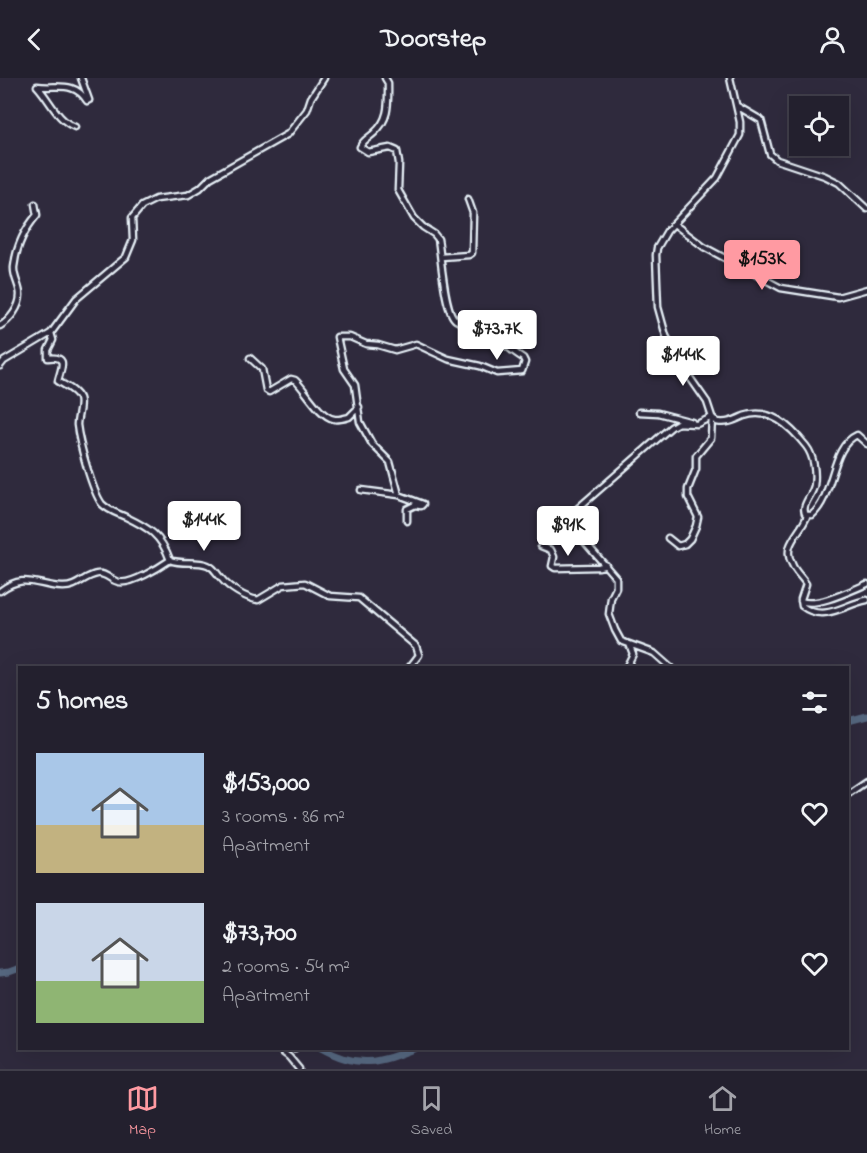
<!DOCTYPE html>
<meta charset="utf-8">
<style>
:root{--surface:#23202e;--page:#2b2836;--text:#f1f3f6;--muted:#a3a3aa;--line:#403e4a;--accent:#ff9aa2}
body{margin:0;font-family:"Indie Flower",sans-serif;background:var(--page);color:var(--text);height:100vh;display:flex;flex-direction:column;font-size:22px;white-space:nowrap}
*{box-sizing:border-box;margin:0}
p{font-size:20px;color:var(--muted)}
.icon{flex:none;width:33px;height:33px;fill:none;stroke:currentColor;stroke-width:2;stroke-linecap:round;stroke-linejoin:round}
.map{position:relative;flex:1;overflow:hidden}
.sheet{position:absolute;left:18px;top:588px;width:831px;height:384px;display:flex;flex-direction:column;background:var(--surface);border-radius:0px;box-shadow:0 6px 24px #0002,0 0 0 2px var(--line)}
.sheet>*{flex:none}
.controls{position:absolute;left:789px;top:18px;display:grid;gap:12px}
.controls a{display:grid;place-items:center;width:60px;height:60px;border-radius:0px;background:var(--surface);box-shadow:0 6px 24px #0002,0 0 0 2px var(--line);font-size:30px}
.price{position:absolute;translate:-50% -51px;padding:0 14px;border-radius:6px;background:#fff;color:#222;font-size:20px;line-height:39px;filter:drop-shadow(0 2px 3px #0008)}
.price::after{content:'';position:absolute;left:50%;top:36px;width:18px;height:14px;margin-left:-9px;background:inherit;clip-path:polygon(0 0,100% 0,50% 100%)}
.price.on{background:var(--accent);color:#111}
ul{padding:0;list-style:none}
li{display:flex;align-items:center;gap:18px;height:150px;padding:0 18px}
li span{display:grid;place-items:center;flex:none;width:168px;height:120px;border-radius:0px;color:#555}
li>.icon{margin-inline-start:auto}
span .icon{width:72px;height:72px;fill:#fffc;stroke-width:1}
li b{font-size:26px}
h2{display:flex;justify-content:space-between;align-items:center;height:72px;padding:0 18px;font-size:26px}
header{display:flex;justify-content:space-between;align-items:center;height:78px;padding:0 18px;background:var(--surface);font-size:27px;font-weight:800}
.menu{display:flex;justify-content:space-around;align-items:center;height:84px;border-top:2px solid var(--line);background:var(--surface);font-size:16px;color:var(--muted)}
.menu a{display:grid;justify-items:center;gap:3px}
.menu .on{color:var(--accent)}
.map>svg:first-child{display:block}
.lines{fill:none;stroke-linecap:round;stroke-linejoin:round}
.river{stroke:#576880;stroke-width:7}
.street-casing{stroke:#e8f1f8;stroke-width:9}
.street{stroke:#2f2a3d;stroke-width:4.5}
</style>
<header><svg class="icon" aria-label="back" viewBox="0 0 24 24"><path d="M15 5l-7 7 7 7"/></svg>Doorstep<svg class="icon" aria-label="person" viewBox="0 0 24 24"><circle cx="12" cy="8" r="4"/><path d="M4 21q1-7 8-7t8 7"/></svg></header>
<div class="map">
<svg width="867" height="991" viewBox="0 0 867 991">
<rect width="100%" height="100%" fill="#2f2a3d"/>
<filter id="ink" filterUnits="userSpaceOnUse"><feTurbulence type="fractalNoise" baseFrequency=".0167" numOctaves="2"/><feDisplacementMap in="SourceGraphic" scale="12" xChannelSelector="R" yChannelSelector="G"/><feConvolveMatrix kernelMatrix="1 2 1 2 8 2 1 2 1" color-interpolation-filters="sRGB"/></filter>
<g filter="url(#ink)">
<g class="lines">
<!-- river -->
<path class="river" d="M848 643 867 638
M0 895 9 894 20 890
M321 970C358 991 378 985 416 970"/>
<!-- street casing -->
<g class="street-casing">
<path id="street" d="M730 0 740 44V57L717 100 667 153 657 170 656 177 658 229 666 258 684 291 707 324 712 339 717 344C727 346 735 342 744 338 770 329 790 348 806 368 814 378 816 395 814 408 812 418 800 428 806 437H812C835 417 830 369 857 357L867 366
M37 8C56 11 74 2 87 23L89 22 81 0
M37 8C50 22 57 42 75 49
M737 28 761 42 770 76 777 82 825 98 839 105 867 131
M674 146 704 169 781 210 838 219 867 211
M441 179 469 177 472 175 473 135 468 121
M0 248C10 242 20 229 20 217 20 208 13 199 14 189 16 170 25 151 37 137L35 126
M51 255 53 262 48 272V280C70 277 60 292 58 303 65 308 76 312 79 320 82 328 77 338 77 347 79 364 92 413 102 426 109 433 117 435 126 439 149 450 161 457 170 482 182 487 197 482 208 487 215 490 216 495 221 500 229 510 245 520 258 522L283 507 305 505 330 518 359 520 416 568 419 577 409 590
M250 280 262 291 266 312 269 314 291 301 295 302C305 311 320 339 334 341 338 342 345 340 349 339L359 329
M0 288 4 283 51 255 76 221 126 179 133 162 132 140 142 128 156 121 188 117 200 110 210 100 288 56 307 32 311 20 324 0
M639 334 658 335 692 344
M361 412 399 417 390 384 372 366 360 344 355 307 344 291 337 259H350L366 266 378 267 395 272 416 266 448 281 480 288 497 295 522 293 525 284 523 280C508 271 497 258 482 249 474 244 463 247 456 242 444 235 441 176 438 161L434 156 423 149 414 140 398 112 399 85 397 73 390 70 368 74 360 69C363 62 369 60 374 55 390 41 388 25 388 5L385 0
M399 417 423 426 421 428 415 427 407 431V443
M807 438C801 455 781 467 792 486 795 494 802 499 806 506L801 521 802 528C824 545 845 526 867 522
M668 460 678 468 685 466 690 461 696 448 698 439 688 419V411L696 391V378L711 360 712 339
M541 468 551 472 554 479 552 488 555 490 599 489 606 487
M0 513C25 494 36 508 62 509 77 510 84 498 97 496 105 494 111 503 119 504 131 507 160 489 170 482
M801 523C816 530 852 512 867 506
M626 590 633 576 630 568
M671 590 654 575 621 563 615 552 609 536 611 520 616 510V500L583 462 564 453 561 445 671 349 678 345 697 346 712 339
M848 716 867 703
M277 970 289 979 299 991
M292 970H295"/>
</g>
<!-- street -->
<use href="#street" class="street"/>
</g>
</g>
</svg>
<div class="controls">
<a><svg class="icon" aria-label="locate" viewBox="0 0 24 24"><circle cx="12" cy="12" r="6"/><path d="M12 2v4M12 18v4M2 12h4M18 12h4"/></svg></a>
</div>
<b class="price on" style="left:762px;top:213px">$153K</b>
<b class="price" style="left:497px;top:283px">$73.7K</b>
<b class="price" style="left:683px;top:309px">$144K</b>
<b class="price" style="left:204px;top:474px">$144K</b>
<b class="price" style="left:568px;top:479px">$91K</b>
<section class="sheet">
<h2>5 homes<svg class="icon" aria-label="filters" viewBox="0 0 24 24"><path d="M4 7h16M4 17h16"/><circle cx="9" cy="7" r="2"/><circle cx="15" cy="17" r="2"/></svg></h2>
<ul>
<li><span style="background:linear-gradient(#a9c7e8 60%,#c2b280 0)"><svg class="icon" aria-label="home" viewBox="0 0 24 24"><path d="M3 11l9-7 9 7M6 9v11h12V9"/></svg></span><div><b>$153,000</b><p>3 rooms · 86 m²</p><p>Apartment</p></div><svg class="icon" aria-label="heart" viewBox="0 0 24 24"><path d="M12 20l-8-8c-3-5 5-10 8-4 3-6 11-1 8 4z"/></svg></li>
<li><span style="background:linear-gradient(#c9d6e8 65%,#8fb573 0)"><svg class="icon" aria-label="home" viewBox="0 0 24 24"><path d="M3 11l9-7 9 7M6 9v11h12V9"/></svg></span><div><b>$73,700</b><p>2 rooms · 54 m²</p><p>Apartment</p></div><svg class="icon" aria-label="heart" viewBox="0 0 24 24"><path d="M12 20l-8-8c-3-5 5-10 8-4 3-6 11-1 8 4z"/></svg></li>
</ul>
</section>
</div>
<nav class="menu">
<a class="on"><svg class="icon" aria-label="map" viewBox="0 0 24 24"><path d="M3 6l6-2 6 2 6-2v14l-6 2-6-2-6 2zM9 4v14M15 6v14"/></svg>Map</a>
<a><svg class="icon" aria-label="saved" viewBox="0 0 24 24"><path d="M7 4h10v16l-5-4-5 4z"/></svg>Saved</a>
<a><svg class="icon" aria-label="home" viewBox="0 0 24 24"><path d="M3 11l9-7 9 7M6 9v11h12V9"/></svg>Home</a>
</nav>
